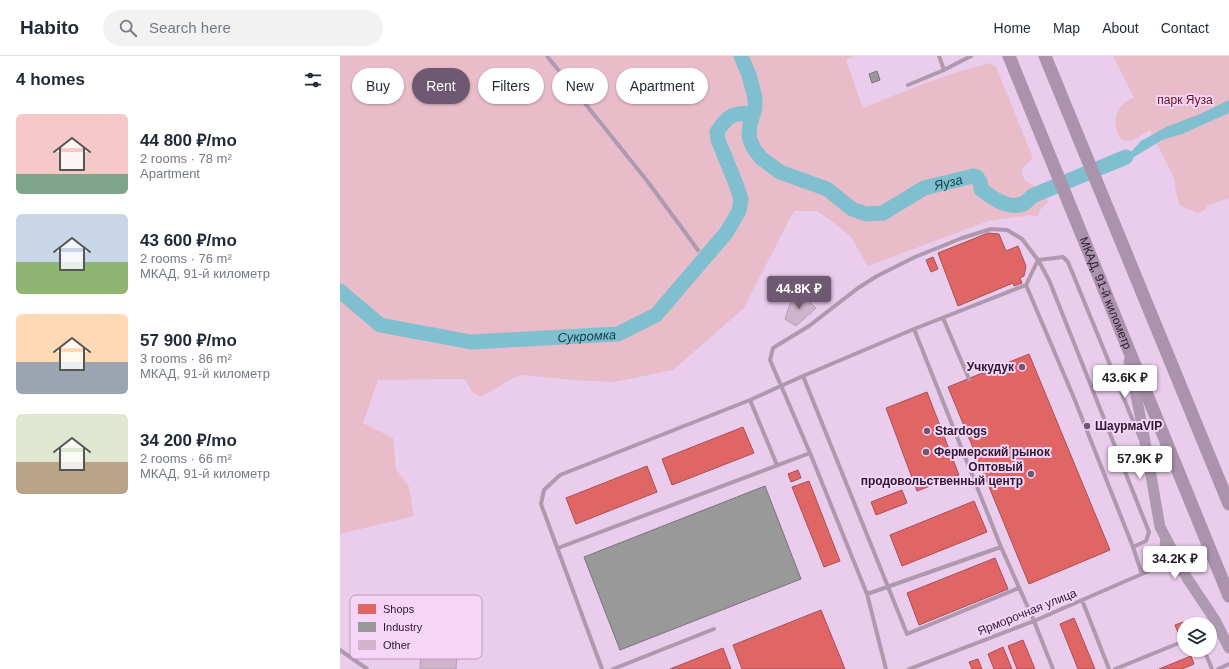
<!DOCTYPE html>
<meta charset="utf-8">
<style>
:root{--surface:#fff;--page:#f2f2f3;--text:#1f2937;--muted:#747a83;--line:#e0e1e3;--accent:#6f5872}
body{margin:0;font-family:Helvetica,sans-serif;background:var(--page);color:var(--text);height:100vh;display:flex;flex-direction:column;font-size:15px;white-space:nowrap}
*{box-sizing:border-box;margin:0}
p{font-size:13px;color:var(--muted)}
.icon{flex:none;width:22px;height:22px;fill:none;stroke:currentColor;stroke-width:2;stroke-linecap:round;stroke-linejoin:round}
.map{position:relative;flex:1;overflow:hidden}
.sheet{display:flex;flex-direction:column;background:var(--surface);width:340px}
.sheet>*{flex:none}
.banner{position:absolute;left:12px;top:12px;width:380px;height:36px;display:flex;gap:8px}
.buttons{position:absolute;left:837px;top:561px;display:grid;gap:8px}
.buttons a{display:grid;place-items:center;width:40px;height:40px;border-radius:50%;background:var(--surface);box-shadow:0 1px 3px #0004;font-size:20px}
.price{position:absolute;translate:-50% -34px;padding:0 9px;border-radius:4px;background:#fff;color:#222;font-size:13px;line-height:26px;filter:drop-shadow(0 1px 2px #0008)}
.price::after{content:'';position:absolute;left:50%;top:24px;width:12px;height:9px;margin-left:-6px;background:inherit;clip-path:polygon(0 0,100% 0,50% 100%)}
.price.selected{background:var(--accent);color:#fff}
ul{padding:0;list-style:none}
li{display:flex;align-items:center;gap:12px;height:100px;padding:0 16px}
li span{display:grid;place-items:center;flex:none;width:112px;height:80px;border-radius:6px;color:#555}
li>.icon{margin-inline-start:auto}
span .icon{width:48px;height:48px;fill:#fffc;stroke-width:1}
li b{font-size:17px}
h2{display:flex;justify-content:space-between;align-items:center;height:48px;padding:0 16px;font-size:17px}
.chip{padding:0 14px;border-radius:18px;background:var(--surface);box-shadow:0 1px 3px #0004;font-size:14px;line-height:36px}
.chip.selected{background:var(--accent);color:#fff}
header{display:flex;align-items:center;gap:24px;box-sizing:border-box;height:56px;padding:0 20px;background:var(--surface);border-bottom:1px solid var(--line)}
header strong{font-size:19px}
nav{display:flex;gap:22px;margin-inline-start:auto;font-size:14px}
.search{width:280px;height:36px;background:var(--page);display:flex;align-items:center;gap:10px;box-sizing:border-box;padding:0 14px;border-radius:22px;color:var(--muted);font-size:15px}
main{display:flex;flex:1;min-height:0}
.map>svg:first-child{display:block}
.green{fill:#e8bdc9}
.water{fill:#80bfcf}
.shops{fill:#e06666;stroke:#aa4f56}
.industry{fill:#999;stroke:#79737a}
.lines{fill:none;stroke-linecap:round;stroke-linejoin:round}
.river{stroke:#80bfcf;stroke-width:15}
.building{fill:#d0b4cb;stroke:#b89eb5}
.service{stroke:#ae99af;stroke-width:4}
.secondary{stroke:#ae99b1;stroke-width:11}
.trunk{stroke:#ab93ad;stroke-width:13}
.poi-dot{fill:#6f5872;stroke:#f6d5f9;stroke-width:1.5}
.labels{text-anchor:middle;stroke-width:4;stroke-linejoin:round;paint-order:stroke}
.park-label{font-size:12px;fill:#6c0f17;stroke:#f6d5f9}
.street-label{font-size:12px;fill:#2d1930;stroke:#f6d5f9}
.poi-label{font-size:12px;font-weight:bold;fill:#2d1930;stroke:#f6d5f9;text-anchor:start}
.water-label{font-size:13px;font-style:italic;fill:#114145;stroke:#f6d5f9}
.key{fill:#f6d5f9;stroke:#ba9dbd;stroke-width:1}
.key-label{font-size:11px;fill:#2d1930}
</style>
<header>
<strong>Habito</strong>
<div class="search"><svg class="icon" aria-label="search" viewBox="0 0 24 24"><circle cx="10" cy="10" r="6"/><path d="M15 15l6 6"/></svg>Search here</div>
<nav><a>Home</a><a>Map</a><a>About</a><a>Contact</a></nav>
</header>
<main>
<section class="sheet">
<h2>4 homes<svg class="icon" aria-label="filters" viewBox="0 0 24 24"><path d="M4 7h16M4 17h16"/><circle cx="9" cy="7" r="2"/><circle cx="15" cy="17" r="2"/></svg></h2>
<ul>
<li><span style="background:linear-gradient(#f6c9c9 75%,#7fa58c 0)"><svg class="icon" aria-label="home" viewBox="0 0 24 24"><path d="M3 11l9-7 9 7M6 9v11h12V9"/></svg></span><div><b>44 800 ₽/mo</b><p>2 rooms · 78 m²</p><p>Apartment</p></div></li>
<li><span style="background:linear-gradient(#c9d6e8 60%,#8fb573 0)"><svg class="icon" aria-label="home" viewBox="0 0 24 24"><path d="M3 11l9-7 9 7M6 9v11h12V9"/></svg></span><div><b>43 600 ₽/mo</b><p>2 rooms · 76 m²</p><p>МКАД, 91-й километр</p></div></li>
<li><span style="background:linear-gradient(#ffd9b3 60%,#9aa5b1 0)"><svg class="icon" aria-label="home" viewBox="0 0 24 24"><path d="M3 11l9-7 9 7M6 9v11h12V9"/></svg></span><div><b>57 900 ₽/mo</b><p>3 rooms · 86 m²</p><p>МКАД, 91-й километр</p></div></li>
<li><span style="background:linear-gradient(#dfe7d0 60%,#b9a48a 0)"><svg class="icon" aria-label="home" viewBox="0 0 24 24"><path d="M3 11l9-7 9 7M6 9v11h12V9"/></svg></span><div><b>34 200 ₽/mo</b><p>2 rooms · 66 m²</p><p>МКАД, 91-й километр</p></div></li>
</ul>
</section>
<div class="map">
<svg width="889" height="613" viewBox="0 0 889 613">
<rect width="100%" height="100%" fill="#eacced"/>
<!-- green -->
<path class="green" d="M0 0H514L506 4 523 52C565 35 606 18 650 7L656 11 693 102 681 114 685 125 695 130 702 129 708 146 700 154 698 160 689 159 648 165 528 210 510 180 498 170 477 155H454L403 253 333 314 274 326 233 324 184 319 175 321 141 341 132 336 125 323 38 324 23 367 53 382 56 413 69 431 74 460 0 478Z
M773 0H889V142L868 149 865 154 857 157 840 149 837 141 834 122 810 74 791 85 782 84C770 69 775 47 794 42Z"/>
<!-- water -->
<path class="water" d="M889 44V57L842 78 822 84 784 107H778L769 111 766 103H774L779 99 791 96 801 85 826 71 860 58Z"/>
<!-- shops -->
<path class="shops" d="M648 177 659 178 666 195 678 190 686 210 684 220 680 222 682 227 674 230 673 227 618 250 598 197Z
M593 201 598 213 591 216 586 204Z
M689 298 770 494 689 528 608 331Z
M587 336 619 419 577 435 546 352Z
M403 371 414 397 332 429 322 403Z
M307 410 317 436 236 468 226 442Z
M458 414 461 422 451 426 448 418Z
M469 425 500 505 484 511 452 431Z
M562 434 567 447 536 459 531 446Z
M634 445 647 476 562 510 550 479Z
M655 502 668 533 579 569 567 537Z
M481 554 505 613H402L393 589Z
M734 562 755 613H738L720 568Z
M843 566 844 576 839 579 835 569Z
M683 584 695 613H677L668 590Z
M663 591 672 613H654L648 598Z
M383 592 391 613H330Z
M851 600 854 608 842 613H819Z
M638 603 642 613H632L629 606Z"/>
<!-- industry -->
<path class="industry" d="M537 15 540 24 532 27 529 18Z
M425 430 461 523 280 594 244 501Z"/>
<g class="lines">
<!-- river -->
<g class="river">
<path id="s1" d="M401 0 409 19 415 42V52L410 68 409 79 410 84 414 93 421 102 440 116 487 133 512 153 526 158 543 157 584 132 633 120 637 121 640 126 641 133C655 145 678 159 692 140L786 101"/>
<path id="s2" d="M0 235 40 269 131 286 278 278 316 259 386 177 399 155 401 143 396 128 378 84 377 76C387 60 393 56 412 58"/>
</g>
</g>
<!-- building -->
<path class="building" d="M453 239 467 243 476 252 456 270 445 263Z
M82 578 118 580 116 613H80Z"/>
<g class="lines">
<!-- service -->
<path class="service" d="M207 0 308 126 358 194
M599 0 604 14
M568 29 604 14 631 0
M698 204 686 229 734 342 793 491 802 518
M698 204 723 201 728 206 800 382
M603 262 629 323
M574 273 661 491 694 565 713 613
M463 320 567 578 679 532
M410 344 437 409
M218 492 470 397
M811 514C816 505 823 495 822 483
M527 538 661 491
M742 544 769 613
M0 594 27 613
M864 594 872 613
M262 613 201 448 204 434 220 419 410 344 463 320 574 273 686 229
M273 613 374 573
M546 613 527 538 470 397 430 304 433 292 469 270 518 232 537 220 575 201 622 182 651 173 667 174 682 183 698 204 709 224 809 476 806 485 793 491
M569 613 694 565 811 514C822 512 832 514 842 519
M775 613 844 585
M878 613 889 608"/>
<!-- secondary -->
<path class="secondary" d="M789 305 803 374 820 471 847 522 875 564 889 592"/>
<!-- trunk -->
<g class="trunk">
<path id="s3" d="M669 0 889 540"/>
<path d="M705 0 889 448"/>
</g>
</g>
<!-- markers -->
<g class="poi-dot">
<circle cx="682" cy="311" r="4"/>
<circle cx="747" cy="370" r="4"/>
<circle cx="587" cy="375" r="4"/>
<circle cx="586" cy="396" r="4"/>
<circle cx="691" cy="418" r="4"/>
</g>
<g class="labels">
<!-- park labels -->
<g class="park-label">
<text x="845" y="48">парк Яуза</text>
</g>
<!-- street labels -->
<g class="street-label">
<text dy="4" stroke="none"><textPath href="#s3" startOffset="256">МКАД, 91-й километр</textPath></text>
<text transform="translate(687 556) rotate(-22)" y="4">Ярморочная улица</text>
</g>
<!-- poi labels -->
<g class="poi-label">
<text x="674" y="315" text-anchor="end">Учкудук</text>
<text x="755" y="374">ШаурмаVIP</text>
<text x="595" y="379">Stardogs</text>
<text x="594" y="400">Фермерский рынок</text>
<text x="683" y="415" text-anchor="end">Оптовый<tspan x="683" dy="14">продовольственный центр</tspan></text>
</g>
<!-- water labels -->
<g class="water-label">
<text dy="5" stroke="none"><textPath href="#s1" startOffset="319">Яуза</textPath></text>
<text dy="5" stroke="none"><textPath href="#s2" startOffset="261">Сукромка</textPath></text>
</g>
</g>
<!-- legend -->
<rect x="10" y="539" width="132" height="64" rx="6" class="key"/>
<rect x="18" y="548" width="18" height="10" fill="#e06666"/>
<rect x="18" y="566" width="18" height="10" fill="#999"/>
<rect x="18" y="584" width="18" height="10" fill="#d0b4cb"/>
<g class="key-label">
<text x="43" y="557">Shops</text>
<text x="43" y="575">Industry</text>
<text x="43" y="593">Other</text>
</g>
</svg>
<div class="buttons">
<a><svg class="icon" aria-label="layers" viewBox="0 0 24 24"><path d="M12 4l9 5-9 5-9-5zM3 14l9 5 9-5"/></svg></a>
</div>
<b class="price selected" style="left:459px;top:254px">44.8K ₽</b>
<b class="price" style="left:785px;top:343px">43.6K ₽</b>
<b class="price" style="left:800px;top:424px">57.9K ₽</b>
<b class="price" style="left:835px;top:524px">34.2K ₽</b>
<div class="banner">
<a class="chip">Buy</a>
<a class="chip selected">Rent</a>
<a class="chip">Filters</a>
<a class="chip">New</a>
<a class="chip">Apartment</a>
</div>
</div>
</main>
